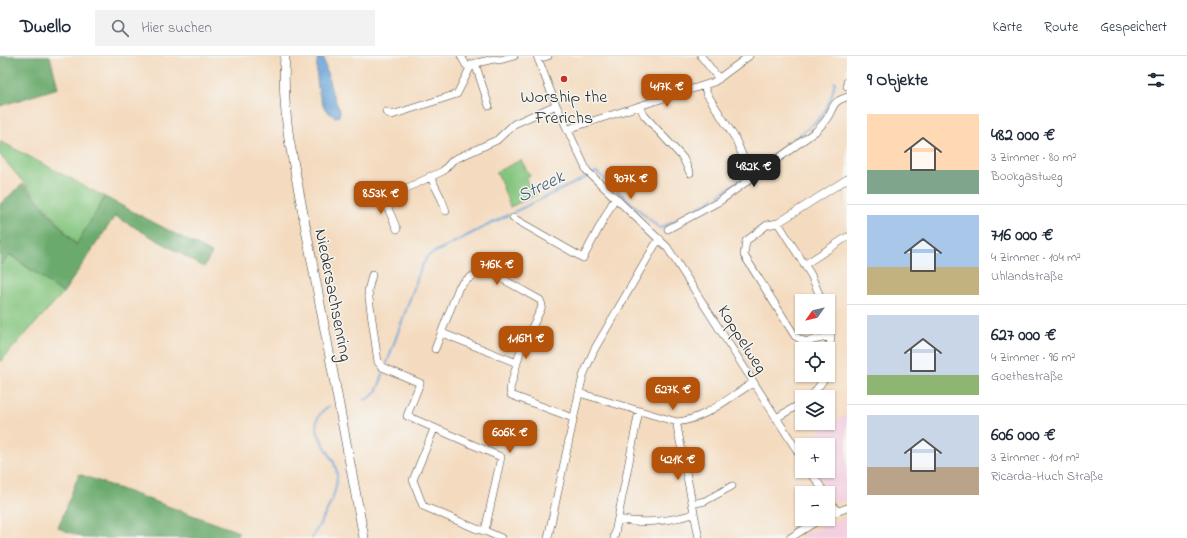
<!DOCTYPE html>
<html lang="de">
<meta charset="utf-8">
<style>
:root{--surface:#fff;--page:#f2f2f3;--text:#1f2937;--muted:#747a83;--line:#e0e1e3;--accent:#b45309}
body{margin:0;font-family:"Indie Flower",sans-serif;background:var(--page);color:var(--text);height:100vh;display:flex;flex-direction:column;font-size:15px;white-space:nowrap}
*{box-sizing:border-box;margin:0}
p{font-size:13px;color:var(--muted)}
.icon{flex:none;width:22px;height:22px;fill:none;stroke:currentColor;stroke-width:2;stroke-linecap:round;stroke-linejoin:round}
.map{position:relative;flex:1;overflow:hidden}
.panel{display:flex;flex-direction:column;background:var(--surface);width:340px}
.panel>*{flex:none}
.needle{width:26px;rotate:236deg}
.controls{position:absolute;left:795px;top:238px;display:grid;gap:8px}
.controls a{display:grid;place-items:center;width:40px;height:40px;border-radius:0px;background:var(--surface);box-shadow:0 1px 3px #0004;font-size:20px}
.price{position:absolute;translate:-50% -34px;padding:0 9px;border-radius:8px;background:var(--accent);color:#fff;font-size:13px;line-height:26px;filter:drop-shadow(0 1px 2px #0008)}
.price::after{content:'';position:absolute;left:50%;top:24px;width:12px;height:9px;margin-left:-6px;background:inherit;clip-path:polygon(0 0,100% 0,50% 100%)}
.price.current{background:#222;color:#fff}
ul{padding:0;list-style:none}
li{display:flex;align-items:center;gap:12px;height:100px;padding:0 20px}
li+li{border-top:1px solid var(--line)}
li span{display:grid;place-items:center;flex:none;width:112px;height:80px;border-radius:0px;color:#555}
li>.icon{margin-inline-start:auto}
span .icon{width:48px;height:48px;fill:#fffc;stroke-width:1}
li b{font-size:17px}
h2{display:flex;justify-content:space-between;align-items:center;height:48px;padding:0 20px;font-size:17px}
header{display:flex;align-items:center;gap:24px;box-sizing:border-box;height:56px;padding:0 20px;background:var(--surface);border-bottom:1px solid var(--line)}
header strong{font-size:19px}
nav{display:flex;gap:22px;margin-inline-start:auto;font-size:14px}
.search{width:280px;height:36px;background:var(--page);display:flex;align-items:center;gap:10px;box-sizing:border-box;padding:0 14px;border-radius:0px;color:var(--muted);font-size:15px}
main{display:flex;flex:1;min-height:0}
.map>svg:first-child{display:block}
.built{fill:#f3cfe0}
.green{fill:#84c57e;stroke:#587854}
.forest{fill:#6baa6d;stroke:#4b6a4c}
.water{fill:#66a2d6;stroke:#486680}
.lines{fill:none;stroke-linecap:round;stroke-linejoin:round}
.stream{stroke:#66a2d6;stroke-width:2}
.minor-casing{stroke:#494541;stroke-width:8}
.major-casing{stroke:#494541;stroke-width:10}
.minor{stroke:#fff;stroke-width:7}
.major{stroke:#fff;stroke-width:9}
.poi-dot{fill:#c8321e;stroke:#f6f6f2;stroke-width:1.5}
.labels{text-anchor:middle;stroke-width:3;stroke-linejoin:round;paint-order:stroke}
.poi-label{font-size:18px;fill:#2b2b2b;stroke:#f6f6f2}
.street-label{font-size:18px;fill:#2b2b2b;stroke:#f6f6f2}
.water-label{font-size:19px;font-style:italic;fill:#435b6f;stroke:#f6f6f2}
</style>
<header>
<strong>Dwello</strong>
<div class="search"><svg class="icon" aria-label="search" viewBox="0 0 24 24"><circle cx="10" cy="10" r="6"/><path d="M15 15l6 6"/></svg>Hier suchen</div>
<nav><a>Karte</a><a>Route</a><a>Gespeichert</a></nav>
</header>
<main>
<div class="map">
<svg width="847" height="482" viewBox="0 0 847 482">
<rect width="100%" height="100%" fill="#f6f6f2"/>
<filter id="ink" filterUnits="userSpaceOnUse"><feTurbulence type="fractalNoise" baseFrequency=".025" numOctaves="2"/><feDisplacementMap in="SourceGraphic" scale="8" xChannelSelector="R" yChannelSelector="G"/><feConvolveMatrix kernelMatrix="1 2 1 2 8 2 1 2 1" color-interpolation-filters="sRGB"/></filter>
<filter id="wash" filterUnits="userSpaceOnUse"><feTurbulence type="fractalNoise" baseFrequency=".012" numOctaves="4" result="noise"/><feDisplacementMap in="SourceGraphic" scale="16" xChannelSelector="R" yChannelSelector="G"/><feGaussianBlur stdDeviation="0.9" result="paint"/><feColorMatrix in="noise" values="0 0 0 0 0 0 0 0 0 0 0 0 0 0 0 0 0 1.4 0 .05"/><feComposite in="paint" operator="in"/></filter>
<g filter="url(#wash)">
<rect width="100%" height="100%" fill="#f4dbbf"/>
<!-- built -->
<path class="built" d="M847 358V444L836 447 815 415H828V389H802V395L799 390Z
M847 461V482H799L803 479Z"/>
<!-- green -->
<path class="green" d="M0 85 105 141 77 189 0 99Z
M521 104 530 120 526 123 536 139 510 151 500 123 496 116Z
M10 199 63 237 0 306V209Z"/>
<!-- forest -->
<path class="forest" d="M0 0H50L58 32 0 50Z
M23 128 76 189 105 141 212 197 204 211 115 160 63 237 11 199 0 209V148Z
M79 418 239 476 236 482H84L58 472Z"/>
<!-- water -->
<path class="water" d="M318 0H323L332 37 340 55 339 60 335 61C333 59 329 57 327 55 317 45 315 13 318 0Z"/>
<g class="lines">
<!-- stream -->
<path class="stream" d="M795 82C819 65 829 57 835 26
M757 112 788 87
M593 118 596 116 598 117 658 171 661 172 715 142
M719 139 747 119
M514 156 589 120
M387 307 421 212 427 201 433 197 508 159
M364 344C377 340 379 330 383 318
M312 482C322 463 337 442 337 420 338 396 296 371 329 350"/>
</g>
</g>
<g filter="url(#ink)">
<g class="lines">
<!-- minor casing -->
<g class="minor-casing">
<path id="minor" d="M461 0 466 9 470 11
M537 0 556 49 587 115 667 191 802 402
M701 0 719 23
M538 3 548 0
M475 7 489 50
M847 26V30
M704 30 707 38 735 82 752 122
M640 50 644 59 683 102 690 117
M386 56 392 59 457 38 472 8 494 3 500 4 514 0
M567 74 574 71 714 26 749 0
M430 120 442 144 446 155
M513 162 583 202 615 142
M778 167 811 219 822 245
M397 173 387 150 388 141 443 115 453 104 497 84 514 68 556 49
M668 173 720 145 816 75C821 70 826 65 829 59 834 49 834 45 847 41
M804 209 847 181
M372 219 368 235 378 306 382 311 420 327 407 360 501 401 485 475
M828 269 831 280 828 311
M442 277 517 307 510 333 511 339 573 362
M831 280 805 286 795 280 744 199 746 185 767 169 778 167 847 123
M435 293 459 231C466 223 479 214 490 216L540 244 542 249 541 253 520 296 517 307
M579 337 677 366C706 363 729 341 753 327
M811 341 827 319
M776 362 802 347
M677 366V370L699 482
M434 373 413 424 423 450 477 473 485 475 501 482
M810 415 825 437
M828 442 837 455
M692 448 705 445 732 430
M828 459 847 452
M618 463C644 469 669 465 694 458
M548 482 579 337 583 320 594 294 655 189 660 183
M614 482 639 355
M790 482 820 463"/>
</g>
<!-- major casing -->
<g class="major-casing">
<path id="major" d="M285 0C283 28 285 55 289 83L364 482"/>
</g>
<!-- minor -->
<use href="#minor" class="minor"/>
<!-- major -->
<use href="#major" class="major"/>
</g>
</g>
<!-- markers -->
<circle class="poi-dot" cx="564" cy="23" r="4"/>
<g class="labels">
<!-- poi labels -->
<g class="poi-label">
<text x="564" y="46">Worship the<tspan x="564" dy="21">Frerichs</tspan></text>
</g>
<!-- street labels -->
<g class="street-label">
<text transform="translate(334 239) rotate(79)" y="6">Niedersachsenring</text>
<text transform="translate(743 283) rotate(58)" y="6">Koppelweg</text>
</g>
<!-- water labels -->
<g class="water-label">
<text transform="translate(540 129) rotate(-26)" y="7">Streek</text>
</g>
</g>
</svg>
<div class="controls">
<a><svg class="needle" viewBox="-14 -14 28 28"><path d="M0-13l5 13h-10z" fill="#e53935"/><path d="M0 13l5-13h-10z" fill="#747a83"/></svg></a>
<a><svg class="icon" aria-label="locate" viewBox="0 0 24 24"><circle cx="12" cy="12" r="6"/><path d="M12 2v4M12 18v4M2 12h4M18 12h4"/></svg></a>
<a><svg class="icon" aria-label="layers" viewBox="0 0 24 24"><path d="M12 4l9 5-9 5-9-5zM3 14l9 5 9-5"/></svg></a>
<a>+</a>
<a>−</a>
</div>
<b class="price" style="left:667px;top:52px">417K €</b>
<b class="price current" style="left:754px;top:132px">482K €</b>
<b class="price" style="left:631px;top:144px">907K €</b>
<b class="price" style="left:381px;top:159px">853K €</b>
<b class="price" style="left:497px;top:230px">716K €</b>
<b class="price" style="left:526px;top:304px">1.16M €</b>
<b class="price" style="left:673px;top:355px">627K €</b>
<b class="price" style="left:510px;top:398px">606K €</b>
<b class="price" style="left:678px;top:425px">421K €</b>
</div>
<section class="panel">
<h2>9 Objekte<svg class="icon" aria-label="filters" viewBox="0 0 24 24"><path d="M4 7h16M4 17h16"/><circle cx="9" cy="7" r="2"/><circle cx="15" cy="17" r="2"/></svg></h2>
<ul>
<li><span style="background:linear-gradient(#ffd9b3 70%,#7fa58c 0)"><svg class="icon" aria-label="home" viewBox="0 0 24 24"><path d="M3 11l9-7 9 7M6 9v11h12V9"/></svg></span><div><b>482 000 €</b><p>3 Zimmer · 80 m²</p><p>Bookgastweg</p></div></li>
<li><span style="background:linear-gradient(#a9c7e8 65%,#c2b280 0)"><svg class="icon" aria-label="home" viewBox="0 0 24 24"><path d="M3 11l9-7 9 7M6 9v11h12V9"/></svg></span><div><b>716 000 €</b><p>4 Zimmer · 104 m²</p><p>Uhlandstraße</p></div></li>
<li><span style="background:linear-gradient(#c9d6e8 75%,#8fb573 0)"><svg class="icon" aria-label="home" viewBox="0 0 24 24"><path d="M3 11l9-7 9 7M6 9v11h12V9"/></svg></span><div><b>627 000 €</b><p>4 Zimmer · 96 m²</p><p>Goethestraße</p></div></li>
<li><span style="background:linear-gradient(#c9d6e8 65%,#b9a48a 0)"><svg class="icon" aria-label="home" viewBox="0 0 24 24"><path d="M3 11l9-7 9 7M6 9v11h12V9"/></svg></span><div><b>606 000 €</b><p>3 Zimmer · 101 m²</p><p>Ricarda-Huch Straße</p></div></li>
</ul>
</section>
</main>
